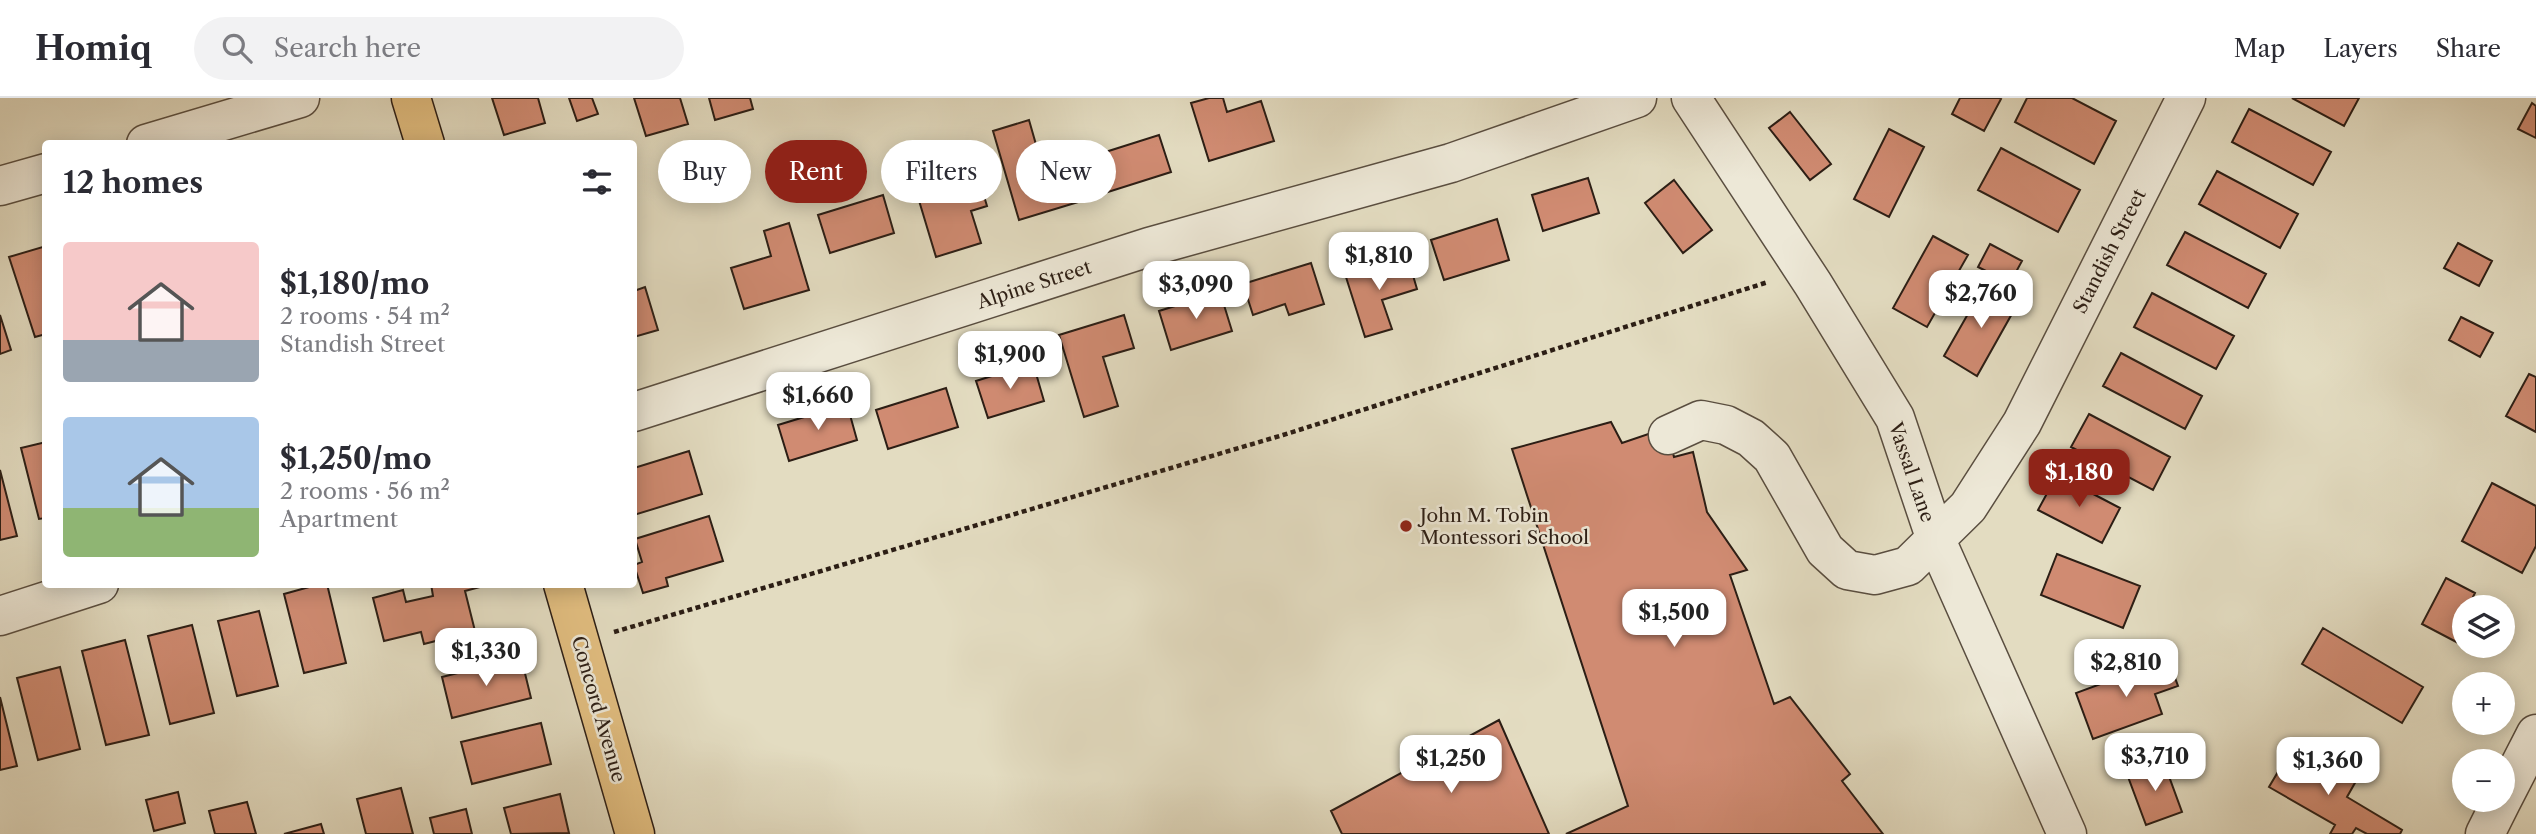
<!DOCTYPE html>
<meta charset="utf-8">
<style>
:root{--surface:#fff;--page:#f2f2f3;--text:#2b2b33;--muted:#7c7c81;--line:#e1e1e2;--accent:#8f2418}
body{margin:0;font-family:"Libre Caslon Text",serif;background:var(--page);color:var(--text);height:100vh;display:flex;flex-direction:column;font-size:26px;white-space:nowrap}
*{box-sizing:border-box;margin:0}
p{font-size:23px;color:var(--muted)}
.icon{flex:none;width:38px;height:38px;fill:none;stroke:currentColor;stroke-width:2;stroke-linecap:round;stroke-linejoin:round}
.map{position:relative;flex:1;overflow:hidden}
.details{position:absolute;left:42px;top:42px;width:595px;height:448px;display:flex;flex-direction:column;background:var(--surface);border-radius:7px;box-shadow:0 4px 18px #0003}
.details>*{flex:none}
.hud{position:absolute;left:658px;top:42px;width:665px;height:63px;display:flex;gap:14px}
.controls{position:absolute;left:2452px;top:497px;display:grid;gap:14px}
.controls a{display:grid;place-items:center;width:63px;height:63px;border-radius:50%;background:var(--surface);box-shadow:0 4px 18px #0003;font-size:35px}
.price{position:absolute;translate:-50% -60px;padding:0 16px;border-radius:14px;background:#fff;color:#222;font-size:23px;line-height:46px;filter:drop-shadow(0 2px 4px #0008)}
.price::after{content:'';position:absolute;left:50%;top:42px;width:21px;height:16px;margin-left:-10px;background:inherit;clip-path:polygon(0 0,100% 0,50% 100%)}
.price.active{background:var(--accent);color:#fff}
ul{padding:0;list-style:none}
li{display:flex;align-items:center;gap:21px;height:175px;padding:0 21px}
li span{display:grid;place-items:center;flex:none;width:196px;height:140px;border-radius:7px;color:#555}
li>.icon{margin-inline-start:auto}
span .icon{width:84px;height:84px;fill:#fffc;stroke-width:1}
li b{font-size:30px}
h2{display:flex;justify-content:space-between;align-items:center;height:84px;padding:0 21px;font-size:30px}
.pill{padding:0 24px;border-radius:32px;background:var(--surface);box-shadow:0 4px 18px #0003;font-size:24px;line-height:63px}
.pill.active{background:var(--accent);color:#fff}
header{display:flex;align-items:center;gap:42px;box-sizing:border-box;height:98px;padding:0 35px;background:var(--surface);border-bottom:2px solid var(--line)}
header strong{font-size:33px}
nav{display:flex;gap:38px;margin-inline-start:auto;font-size:24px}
.search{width:490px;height:63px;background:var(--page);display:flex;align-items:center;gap:18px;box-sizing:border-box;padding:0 24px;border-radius:38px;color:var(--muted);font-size:26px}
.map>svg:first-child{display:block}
.building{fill:#d08b72;stroke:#2c1e15;stroke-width:2}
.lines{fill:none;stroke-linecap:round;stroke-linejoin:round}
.minor-casing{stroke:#5a4e40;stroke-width:41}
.major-casing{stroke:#2c1e15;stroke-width:41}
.path{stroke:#2c1e15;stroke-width:4.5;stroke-dasharray:5 3.5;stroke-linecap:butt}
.minor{stroke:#ede8d7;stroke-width:38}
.major{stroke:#e2be80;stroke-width:38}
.poi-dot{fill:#8f2418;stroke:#ede8d7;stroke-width:2.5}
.labels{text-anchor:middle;stroke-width:5;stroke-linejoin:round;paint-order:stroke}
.street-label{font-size:19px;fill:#2c1e15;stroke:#ede8d7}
.poi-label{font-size:19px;fill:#2c1e15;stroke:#ede8d7;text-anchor:start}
</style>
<header>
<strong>Homiq</strong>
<div class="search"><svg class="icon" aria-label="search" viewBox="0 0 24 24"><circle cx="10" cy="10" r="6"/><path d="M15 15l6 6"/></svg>Search here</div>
<nav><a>Map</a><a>Layers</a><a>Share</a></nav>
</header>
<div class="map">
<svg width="2536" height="736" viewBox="0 0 2536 736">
<rect width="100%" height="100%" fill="#e3dcc1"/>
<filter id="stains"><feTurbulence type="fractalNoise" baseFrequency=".00286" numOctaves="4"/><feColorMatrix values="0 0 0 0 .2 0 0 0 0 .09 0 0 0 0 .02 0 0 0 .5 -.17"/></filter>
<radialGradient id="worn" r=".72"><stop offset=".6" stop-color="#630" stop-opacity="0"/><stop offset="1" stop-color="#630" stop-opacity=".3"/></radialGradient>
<!-- building -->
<path class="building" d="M492 0H538L545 25 504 37Z
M569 0H592L598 16 577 23Z
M634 0H680L688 26 646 38Z
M709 0H750L753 11 715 22Z
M1209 0H1223L1227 14 1261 3 1274 43 1209 63 1191 5Z
M1960 0H1999L2001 1 1984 33 1952 16Z
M2027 0H2072L2116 23 2094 66 2015 24Z
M2292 0H2359L2344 28Z
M2532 5 2536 8V40L2518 31Z
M2249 11 2331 54 2313 87 2232 44Z
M1790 14 1831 66 1810 82 1769 30Z
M1029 22 1045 78 1079 68 1088 101 1019 122 993 33Z
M1889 31 1924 49 1889 119 1854 101Z
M1159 37 1171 74 1108 94 1096 57Z
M2001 50 2080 92 2058 134 1978 92Z
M975 68 987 108 971 113 981 145 936 159 914 86Z
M2217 73 2298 116 2280 150 2199 106Z
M1588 80 1599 115 1543 133 1532 97Z
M1674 82 1712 132 1683 155 1645 105Z
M883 97 894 135 830 155 818 117Z
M1497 121 1509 162 1444 182 1431 142Z
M789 125 809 192 744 211 731 170 771 158 764 133Z
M2185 134 2266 176 2248 210 2167 167Z
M1933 138 1968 157 1927 229 1893 210Z
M2458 145 2492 163 2479 188 2444 170Z
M1990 146 2022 163 2010 185 1978 169Z
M46 148V236L35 239 9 159Z
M1407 157 1417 191 1382 202 1392 231 1365 239 1345 176Z
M1311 165 1324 206 1289 217 1285 206 1253 217 1243 186Z
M1985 186 2018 205 1977 278 1944 258Z
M645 189 658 232 634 239V193Z
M1220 194 1232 233 1171 252 1159 213Z
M2152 195 2234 238 2216 271 2134 229Z
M0 217 11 252 0 256Z
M1124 217 1134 250 1103 259 1118 308 1084 319 1059 237Z
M2461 219 2493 235 2480 259 2449 242Z
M2121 255 2202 298 2185 331 2103 288Z
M1033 265 1044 303 988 320 976 283Z
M2529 276 2536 279V334L2506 318Z
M946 290 958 329 888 351 876 312Z
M847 306 857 342 789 363 778 327Z
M2089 316 2170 359 2153 392 2071 349Z
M1611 324 1622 345 1666 330 1674 359 1693 354 1707 414 1747 472 1730 477 1774 606 1790 599 1850 676 1842 683 1883 736H1566L1628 708 1512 351Z
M46 344V420L39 421 21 350Z
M689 353 702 396 634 417V370Z
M0 372 17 438 0 442Z
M2057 377 2120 410 2102 445 2038 412Z
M2492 385 2536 408V448L2522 475 2462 443Z
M709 418 723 463 666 480 668 488 643 495 634 467 642 464 635 441Z
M2057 456 2140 488 2123 530 2041 497Z
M2446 480 2475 495 2468 509H2464V548L2422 526Z
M320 486H327L346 565 304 575 284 496Z
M431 486H491L465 493 475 533 424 546 421 534 384 543 373 500 403 492 406 504 433 498Z
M259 513 278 588 237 598 218 523Z
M192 527 214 615 170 626 148 538Z
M2323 530 2423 589 2402 625 2302 566Z
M125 542 149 637 106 647 82 553Z
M521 559 531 600 452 620 442 579Z
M2168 561 2178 588 2155 596 2162 616 2093 641 2076 595Z
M60 569 80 651 38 662 17 580Z
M0 599 17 668 0 672Z
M1499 622 1549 736H1342L1331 713Z
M541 625 551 666 472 686 461 644Z
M2308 655 2356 683 2347 699 2402 732 2400 736H2367L2356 730 2352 736H2330L2335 727 2269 689 2285 662 2299 670Z
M2163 662 2182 714 2146 727 2127 676Z
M401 690 413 736H366L357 701Z
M178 694 185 725 154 733 146 702Z
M560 696 569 735 511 736 504 710Z
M247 704 256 736H215L209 713Z
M466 711 472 736H434L430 720Z
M321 726 324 736H284Z"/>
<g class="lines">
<!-- minor casing -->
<g class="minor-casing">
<path id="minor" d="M1691 0 1813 186 1895 320 1936 442 2067 736
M146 46 300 0
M0 88 46 75
M634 314 1149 149 1451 65 1637 0
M1668 337 1701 322 1726 327 1751 340 1772 359 1825 452 1847 472 1875 477 1908 468 1968 409 2022 325 2186 0
M0 518 99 486
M2502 702 2536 636
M2485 736 2502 702"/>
</g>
<!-- major casing -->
<g class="major-casing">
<path id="major" d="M411 0 425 46
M563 486 635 736"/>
</g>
<!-- path -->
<path class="path" d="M614 534 1283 337 1768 184"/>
<!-- minor -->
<use href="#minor" class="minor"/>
<!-- major -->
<use href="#major" class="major"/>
</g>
<!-- markers -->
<circle class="poi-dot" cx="1406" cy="428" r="7"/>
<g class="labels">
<!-- street labels -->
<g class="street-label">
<text transform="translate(2109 153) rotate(-63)" y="7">Standish Street</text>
<text transform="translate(1034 186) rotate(-18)" y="7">Alpine Street</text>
<text transform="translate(1912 374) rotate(71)" y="7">Vassal Lane</text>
<text transform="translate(599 611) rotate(74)" y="7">Concord Avenue</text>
</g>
<!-- poi labels -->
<g class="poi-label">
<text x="1420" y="424">John M. Tobin<tspan x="1420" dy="22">Montessori School</tspan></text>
</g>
</g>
<rect width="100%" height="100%" filter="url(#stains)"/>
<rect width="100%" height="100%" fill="url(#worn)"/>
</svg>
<div class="controls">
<a><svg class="icon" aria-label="layers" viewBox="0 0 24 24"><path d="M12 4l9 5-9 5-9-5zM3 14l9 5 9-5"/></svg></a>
<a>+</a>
<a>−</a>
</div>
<b class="price" style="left:1379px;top:194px">$1,810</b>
<b class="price" style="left:1196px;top:223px">$3,090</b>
<b class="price" style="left:1981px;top:232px">$2,760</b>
<b class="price" style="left:1010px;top:293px">$1,900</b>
<b class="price" style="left:818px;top:334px">$1,660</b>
<b class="price active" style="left:2079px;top:411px">$1,180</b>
<b class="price" style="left:1674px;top:551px">$1,500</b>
<b class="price" style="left:486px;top:590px">$1,330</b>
<b class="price" style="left:2126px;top:601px">$2,810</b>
<b class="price" style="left:2155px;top:695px">$3,710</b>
<b class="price" style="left:1451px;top:697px">$1,250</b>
<b class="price" style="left:2328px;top:699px">$1,360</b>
<div class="hud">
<a class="pill">Buy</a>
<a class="pill active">Rent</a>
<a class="pill">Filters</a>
<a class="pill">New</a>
</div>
<section class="details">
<h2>12 homes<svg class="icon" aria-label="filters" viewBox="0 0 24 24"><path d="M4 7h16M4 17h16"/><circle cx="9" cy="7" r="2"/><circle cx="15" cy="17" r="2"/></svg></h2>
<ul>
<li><span style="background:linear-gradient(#f6c9c9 70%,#9aa5b1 0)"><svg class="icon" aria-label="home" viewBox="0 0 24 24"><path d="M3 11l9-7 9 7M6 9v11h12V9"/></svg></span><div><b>$1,180/mo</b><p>2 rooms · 54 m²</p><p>Standish Street</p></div></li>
<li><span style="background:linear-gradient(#a9c7e8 65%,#8fb573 0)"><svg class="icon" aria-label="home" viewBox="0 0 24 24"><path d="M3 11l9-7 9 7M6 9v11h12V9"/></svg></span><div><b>$1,250/mo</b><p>2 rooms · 56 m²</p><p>Apartment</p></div></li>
</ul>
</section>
</div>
